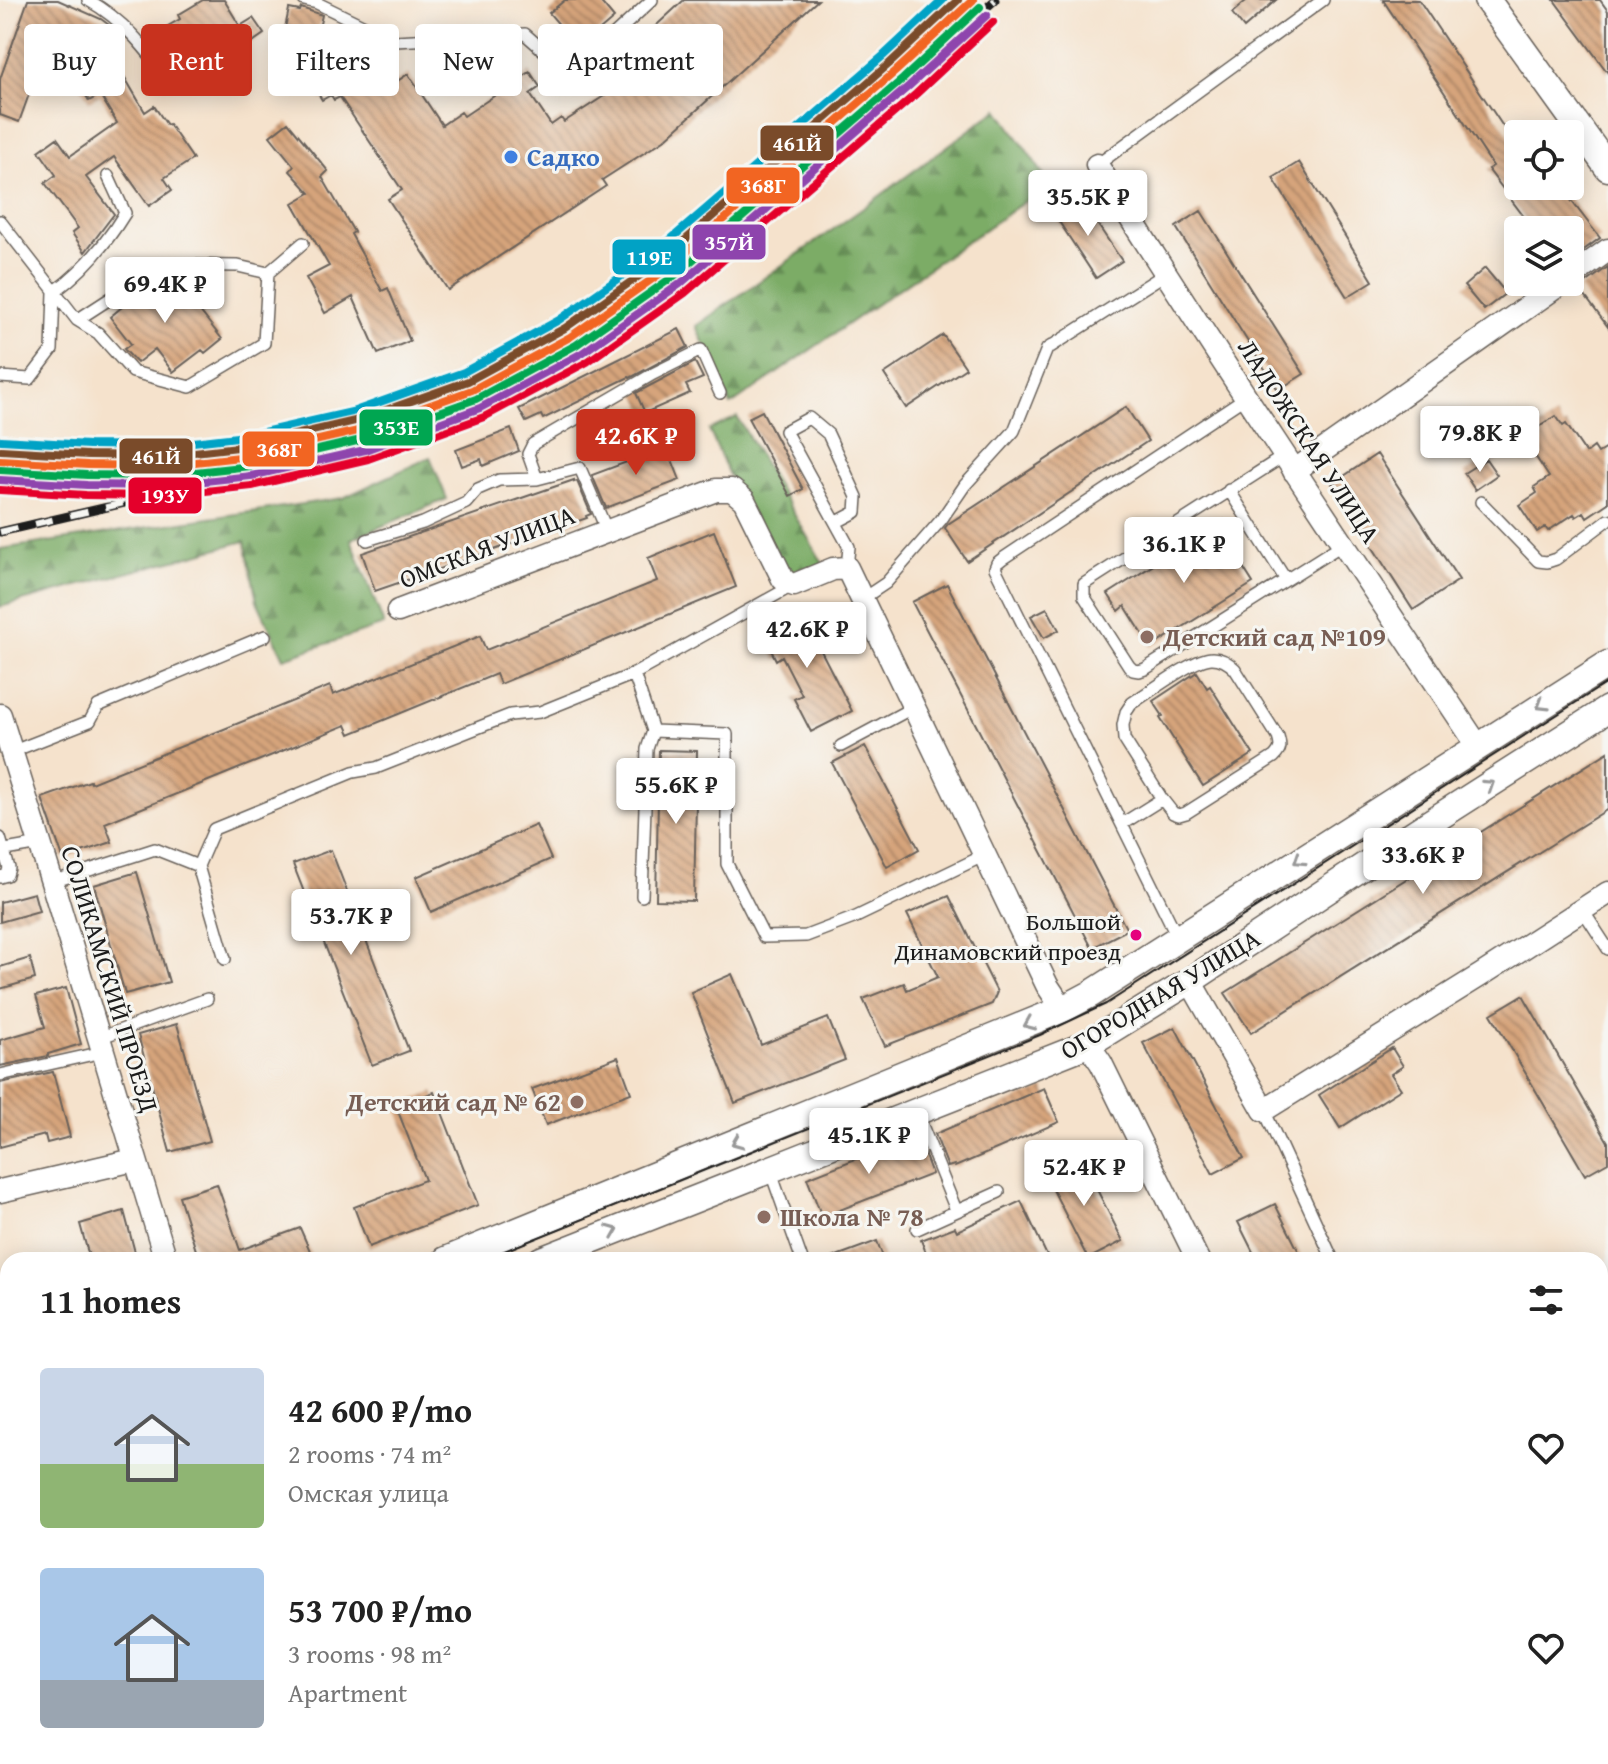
<!DOCTYPE html>
<meta charset="utf-8">
<style>
:root{--surface:#fff;--page:#f2f2f2;--text:#222;--muted:#767676;--accent:#c8321e}
body{margin:0;font-family:"Gentium Book Plus",serif;background:var(--page);color:var(--text);height:100vh;display:flex;flex-direction:column;font-size:30px;white-space:nowrap}
*{box-sizing:border-box;margin:0}
p{font-size:26px;color:var(--muted)}
.icon{flex:none;width:44px;height:44px;fill:none;stroke:currentColor;stroke-width:2;stroke-linecap:round;stroke-linejoin:round}
.map{position:relative;flex:1;overflow:hidden}
.drawer{position:absolute;left:0px;top:1252px;width:1608px;height:512px;display:flex;flex-direction:column;background:var(--surface);border-radius:24px 24px 0 0;box-shadow:0 4px 20px #0003}
.drawer>*{flex:none}
.hud{position:absolute;left:24px;top:24px;width:800px;height:72px;display:flex;gap:16px}
.tools{position:absolute;left:1504px;top:120px;display:grid;gap:16px}
.tools a{display:grid;place-items:center;width:80px;height:80px;border-radius:8px;background:var(--surface);box-shadow:0 4px 20px #0003;font-size:40px}
.price{position:absolute;translate:-50% -68px;padding:0 18px;border-radius:8px;background:#fff;color:#222;font-size:26px;line-height:52px;filter:drop-shadow(0 2px 4px #0008)}
.price::after{content:'';position:absolute;left:50%;top:48px;width:24px;height:18px;margin-left:-12px;background:inherit;clip-path:polygon(0 0,100% 0,50% 100%)}
.price.on{background:var(--accent);color:#fff}
ul{padding:0;list-style:none}
li{display:flex;align-items:center;gap:24px;height:200px;padding:0 40px}
li span{display:grid;place-items:center;flex:none;width:224px;height:160px;border-radius:8px;color:#555}
li>.icon{margin-inline-start:auto}
span .icon{width:96px;height:96px;fill:#fffc;stroke-width:1}
li b{font-size:34px}
h2{display:flex;justify-content:space-between;align-items:center;height:96px;padding:0 40px;font-size:34px}
.pill{padding:0 28px;border-radius:8px;background:var(--surface);box-shadow:0 4px 20px #0003;font-size:28px;line-height:72px}
.pill.on{background:var(--accent);color:#fff}
.map>svg:first-child{display:block}
.forest{fill:url(#forest-firs);stroke:#4c6441;stroke-width:2}
.building{fill:url(#building-back-hatch)}
.lines{fill:none;stroke-linecap:round;stroke-linejoin:round}
.service-casing{stroke:#68615a;stroke-width:14}
.minor-casing{stroke:#68615a;stroke-width:25}
.tertiary-casing{stroke:#68615a;stroke-width:29}
.service{stroke:#fff;stroke-width:11}
.minor{stroke:#fff;stroke-width:22}
.tertiary{stroke:#fff;stroke-width:26}
.tram{stroke:#1c1c1c;stroke-width:2}
.rail-casing{stroke:#1c1c1c;stroke-width:9}
.rail{stroke:#f6f6f2;stroke-width:6;stroke-dasharray:18;stroke-linecap:butt}
.rail-1-casing{stroke:#f6f6f2;stroke-width:14}
.rail-2-casing{stroke:#f6f6f2;stroke-width:14}
.rail-3-casing{stroke:#f6f6f2;stroke-width:14}
.rail-4-casing{stroke:#f6f6f2;stroke-width:14}
.rail-5-casing{stroke:#f6f6f2;stroke-width:14}
.rail-6-casing{stroke:#f6f6f2;stroke-width:14}
.rail-1{stroke:#f26522;stroke-width:8}
.rail-2{stroke:#00a651;stroke-width:8}
.rail-3{stroke:#7a4b2a;stroke-width:8}
.rail-4{stroke:#8e44ad;stroke-width:8}
.rail-5{stroke:#01a2c5;stroke-width:8}
.rail-6{stroke:#e4002b;stroke-width:8}
.oneway{stroke:#999}
.shop-dot{fill:#3f7fe0;stroke:#f6f6f2;stroke-width:3}
.education-dot{fill:#8d6e63;stroke:#f6f6f2;stroke-width:3}
.bus-dot{fill:#e5007d;stroke:#f6f6f2;stroke-width:3}
.labels{text-anchor:middle;stroke-width:6;stroke-linejoin:round;paint-order:stroke}
.bus-label{font-size:24px;fill:#1c1c1c;stroke:#f6f6f2;text-anchor:end}
.shop-label{font-size:26px;font-weight:bold;fill:#366cbe;stroke:#f6f6f2;text-anchor:start}
.street-label{font-size:26px;fill:#1c1c1c;stroke:#f6f6f2}
.education-label{font-size:26px;font-weight:bold;fill:#785e54;stroke:#f6f6f2;text-anchor:start}
.line-badge{stroke:#f6f6f2;stroke-width:3}
.badge-label{font-size:22px;text-anchor:middle;font-weight:bold;fill:#fff}
</style>
<div class="map">
<svg width="1608" height="1764" viewBox="0 0 1608 1764">
<defs>
<pattern id="forest-firs" width="22" height="20" patternUnits="userSpaceOnUse" patternTransform="scale(2)"><rect width="22" height="20" fill="#7bac66"/><path d="M5 1l3.5 6h-7zM16 11l3.5 6h-7z" fill="#648b53"/></pattern>
<pattern id="building-back-hatch" width="6" height="6" patternUnits="userSpaceOnUse" patternTransform="scale(2)"><rect width="6" height="6" fill="#d6a47c"/><path d="M-1 5l2 2M0 0l6 6M5-1l2 2" fill="none" stroke="#ad8565"/></pattern>
</defs>
<rect width="100%" height="100%" fill="#f6f6f2"/>
<filter id="ink" filterUnits="userSpaceOnUse"><feTurbulence type="fractalNoise" baseFrequency=".0125" numOctaves="2"/><feDisplacementMap in="SourceGraphic" scale="16" xChannelSelector="R" yChannelSelector="G"/><feConvolveMatrix kernelMatrix="1 2 1 2 8 2 1 2 1" color-interpolation-filters="sRGB"/></filter>
<filter id="wash" filterUnits="userSpaceOnUse"><feTurbulence type="fractalNoise" baseFrequency=".006" numOctaves="4" result="noise"/><feDisplacementMap in="SourceGraphic" scale="32" xChannelSelector="R" yChannelSelector="G"/><feGaussianBlur stdDeviation="1.8" result="paint"/><feColorMatrix in="noise" values="0 0 0 0 0 0 0 0 0 0 0 0 0 0 0 0 0 1.4 0 .05"/><feComposite in="paint" operator="in"/></filter>
<g filter="url(#wash)">
<rect width="100%" height="100%" fill="#f5e2cc"/>
<!-- forest -->
<path class="forest" d="M998 109 1050 184 731 405 696 326 862 209Z
M737 417 824 565 796 576 787 573 733 484 709 430Z
M430 457 447 499 351 539 384 625 284 658 257 601 245 541 0 607V549L343 498Z"/>
<g id="blocks">
<!-- building -->
<path class="building" d="M28 0H58L101 19 113 28 100 35 145 112 154 106 167 125 169 124 193 159 164 178 172 190 149 206 114 157 86 177 114 214 85 252 72 233 78 228 45 183 56 175 39 151 57 138 70 156 117 123 100 95 89 101 74 75 107 57 52 31 19 122 0 115V79Z
M203 0H224L240 26 253 18 264 34 234 55 243 66 218 86 208 74 204 77 200 72 193 77 170 48 165 52 154 34 180 19 178 15Z
M565 0H599L614 18 579 48 549 13Z
M684 0H818L664 140 602 180 606 186 448 290 388 199 402 190 340 97 334 100 331 95 322 100 303 69 313 63 310 60 335 43 340 50 348 44 378 89 382 86 384 90 408 74 442 125 461 112 464 116 530 72 540 87 530 94 551 125 561 118 564 122 624 83 610 68Z
M1247 0H1276L1244 28 1232 13Z
M1383 0H1419L1518 149V186H1560L1600 238 1570 260V230H1534L1488 169 1493 166Z
M1554 0H1600L1608 11V73Z
M301 8 322 15 316 42 294 39 295 35 284 33 289 9 300 11Z
M288 122 328 171 322 177 354 232 351 234 382 291 388 288 410 341 378 354 353 297 325 313 306 278 329 266 293 203 310 193 290 171 294 166 270 136Z
M1299 162 1373 281 1347 297 1273 178Z
M1080 198 1122 261 1096 278 1054 214Z
M1201 211 1304 374 1278 390 1176 227Z
M1608 267V327L1579 288Z
M1485 268 1506 293 1484 310 1464 286Z
M179 276 190 289 185 292 222 339 205 353 202 350 173 372 155 349 137 363 124 349 131 344 110 317 122 307 120 305 151 282 159 292Z
M679 329 688 347 630 378 629 377 543 419 541 415 526 422 519 409Z
M943 335 966 368 906 408 884 374Z
M695 362 703 378 686 385 690 393 645 413 636 393Z
M1126 407 1148 441 967 561 945 528 948 524Z
M762 411 803 489 790 496 748 418Z
M1556 416 1563 426 1566 424 1586 453 1594 447 1598 453 1608 447V503L1587 517 1584 512 1576 517 1574 514 1548 531 1545 527 1537 532 1519 505 1537 493 1534 487 1549 477 1530 448 1535 445 1528 434Z
M511 429 519 451 483 466 481 459 462 466 456 450Z
M667 447 680 480 606 508 592 475Z
M1377 454 1459 580 1413 610 1332 484Z
M1486 459 1497 475 1475 490 1464 473Z
M574 480V482L577 481 591 514 586 516 587 518 375 591 362 553Z
M1224 520 1235 537 1227 542 1253 583 1151 647 1125 606 1119 611 1108 594Z
M714 531 736 587 500 684 496 674 350 734 346 725 105 823 112 842 63 858 42 798 90 781 91 783 330 686 333 695 480 636 486 650 657 581 648 558Z
M947 584 1127 930 1092 948 912 602Z
M799 608 852 711 811 732 794 699 802 695 782 656 776 660 760 628Z
M1047 608 1059 630 1044 638 1031 616Z
M1197 672 1207 688 1210 686 1253 754 1203 786 1160 718 1163 716 1153 701Z
M865 746 919 849 887 867 832 763Z
M659 750 697 751 694 901 656 900Z
M1608 752V809L1251 1033 1225 993Z
M536 825 551 859 431 912 416 877Z
M331 850 409 1051 372 1065 293 864Z
M137 872 169 982 125 994 94 885Z
M34 893 39 911 0 922V902Z
M949 896 997 992 992 1004 885 1046 863 999 904 983 907 990 938 977 907 914Z
M30 958 35 979 0 989V967Z
M732 974 761 1045 828 1018 845 1060 735 1103 691 992Z
M66 988 81 1044 48 1054V1056L0 1066V1040L45 1027 36 996Z
M1523 995 1608 1142V1162L1585 1175 1491 1014Z
M177 1024 210 1141 170 1152 138 1035Z
M1175 1027 1244 1158 1213 1174 1143 1043Z
M1392 1048 1403 1066 1391 1074 1401 1089 1340 1128 1319 1095Z
M618 1057 631 1093 546 1125 532 1089Z
M53 1072 70 1137 47 1143 45 1135 0 1147V1083Z
M1044 1088 1059 1122 955 1167 954 1165 948 1167 935 1134Z
M434 1092 478 1205 369 1247 354 1207 425 1180 396 1106Z
M914 1136 916 1142 919 1141 932 1174 822 1217 807 1178Z
M1081 1158 1123 1241 1088 1259 1046 1176Z
M217 1184 240 1250 300 1228 314 1260H199L179 1196Z
M1021 1201 1049 1260H929L921 1240 955 1227 957 1231Z
M1275 1204 1303 1260H1257L1238 1222Z
M124 1211 137 1260H90L80 1224Z
M877 1241 884 1260H831V1258Z"/>
</g>
</g>
<g filter="url(#ink)">
<use href="#blocks" fill-opacity="0" stroke="#68615a" stroke-width="2"/>
<g class="lines">
<!-- service casing -->
<g class="service-casing">
<path id="service" d="M88 0C127 22 148 52 175 87
M304 0 317 3 395 41 525 34 560 65 586 61 652 0
M1097 165 1323 0
M0 221 77 320 98 333 133 372 190 387 264 343 268 273 303 243
M77 320 162 265 238 266 268 273
M0 377 30 379 52 350 54 292C83 271 106 244 125 213L108 176
M1284 456 1084 584V596L1129 666 1133 670 1139 671 1145 669 1343 544
M1229 490 1286 580
M1481 502 1538 561 1547 562 1556 559 1608 520
M837 522 856 512 857 497 828 434 809 418 785 431 849 547 847 568
M607 531 580 468 537 479 528 454 533 444 653 374 701 350 720 393
M367 540 423 523 466 503 478 489 499 480 537 479
M862 599 886 583 941 520 965 485 1014 431 1047 349 1165 274
M634 674 653 731 647 749 642 896
M653 731 727 734V864L764 937 806 936 856 917 985 855
M841 746 914 707
M11 752 90 721 98 706 265 636
M1122 824 1162 799 1124 739 1123 725 1126 712 1132 703C1150 692 1194 658 1212 658 1222 658 1229 663 1235 669L1278 737C1281 746 1281 750 1274 757L1186 813 1179 815 1173 813 1162 799
M0 838 9 868 7 875 0 877
M0 851 40 844
M52 882 155 849 198 866
M1582 909 1608 949
M1178 938 995 568 997 563 1002 559 1246 397
M225 959 198 866 214 829 353 772 376 768 510 715 540 712 634 674 792 586
M99 1038 207 999
M0 1075 103 1052
M1264 1110 1333 1260
M917 1113 956 1210
M770 1170 802 1260
M917 1229 999 1192
M0 1306 8 1332
M0 1500 8 1498
M0 1608 8 1606
M162 1756 164 1764
M472 1756 475 1764
M639 1756 642 1764
M976 1756 979 1764
M1159 1756 1162 1764
M0 1759H10L16 1764"/>
</g>
<!-- minor casing -->
<g class="minor-casing">
<path id="minor" d="M1097 165C1220 361 1349 553 1478 746
M1570 277 1608 250
M1294 471 1563 282
M398 611 716 490H732L744 500 783 579 788 583 794 585 833 569 847 568 1047 985 1063 1009
M0 715 52 882 166 1260
M1190 981 1264 1110 1481 975 1608 893
M1088 1044 1101 1063 1198 1260
M0 1191 134 1160
M1600 1547 1608 1542
M300 1756 302 1764
M1451 1756 1455 1764
M1175 1764 1195 1756"/>
</g>
<!-- tertiary casing -->
<g class="tertiary-casing">
<path id="tertiary" d="M1487 0 1608 168
M446 1260 1063 1009 1091 994 1608 664
M541 1260 1088 1044 1190 981 1417 831 1608 709
M0 1418 8 1415
M0 1451 8 1449"/>
</g>
<!-- service -->
<use href="#service" class="service"/>
<!-- minor -->
<use href="#minor" class="minor"/>
<!-- tertiary -->
<use href="#tertiary" class="tertiary"/>
<!-- tram -->
<path class="tram" d="M482 1260 1040 1035 1106 1004 1608 682
M0 1427 8 1425"/>
<!-- rail casing -->
<g class="rail-casing">
<path id="rail" d="M882 87 916 53
M0 532 365 447 478 404 588 349 684 277 995 0"/>
</g>
<!-- rail -->
<use href="#rail" class="rail"/>
<!-- rail-1 casing -->
<g class="rail-1-casing">
<path id="rail-1" d="M0 460 88 465 159 466 249 456 358 431 472 390 570 337 668 268 896 71 973 0"/>
</g>
<!-- rail-2 casing -->
<g class="rail-2-casing">
<path id="rail-2" d="M0 470 87 475 159 476 250 466 361 440 476 399 576 345 674 276 903 79 980 7"/>
</g>
<!-- rail-3 casing -->
<g class="rail-3-casing">
<path id="rail-3" d="M1 450 88 455 159 456 247 446 355 421 468 381 565 328 662 260 889 64 958 0"/>
</g>
<!-- rail-4 casing -->
<g class="rail-4-casing">
<path id="rail-4" d="M0 480 87 485 159 486 251 476 365 450 480 408 582 353 680 284 909 86 987 15"/>
</g>
<!-- rail-5 casing -->
<g class="rail-5-casing">
<path id="rail-5" d="M1 440 89 445 158 446 246 436 352 412 464 372 559 320 656 252 883 56 943 0"/>
</g>
<!-- rail-6 casing -->
<g class="rail-6-casing">
<path id="rail-6" d="M0 490 86 495 159 496 252 486 368 459 484 417 587 362 685 293 916 94 993 22"/>
</g>
<!-- rail-1 -->
<use href="#rail-1" class="rail-1"/>
<!-- rail-2 -->
<use href="#rail-2" class="rail-2"/>
<!-- rail-3 -->
<use href="#rail-3" class="rail-3"/>
<!-- rail-4 -->
<use href="#rail-4" class="rail-4"/>
<!-- rail-5 -->
<use href="#rail-5" class="rail-5"/>
<!-- rail-6 -->
<use href="#rail-6" class="rail-6"/>
</g>
<!-- one-way arrows -->
<defs><path id="oneway-chevron" d="M-2-3.5L2.5 0L-2 3.5" fill="none" stroke-width="1.6" stroke-linecap="round" stroke-linejoin="round" transform="scale(2)"/></defs>
<g class="oneway">
<use href="#oneway-chevron" transform="translate(1542 705) rotate(148)"/>
<use href="#oneway-chevron" transform="translate(1489 785) rotate(-33)"/>
<use href="#oneway-chevron" transform="translate(1299 860) rotate(147)"/>
<use href="#oneway-chevron" transform="translate(1029 1024) rotate(157)"/>
<use href="#oneway-chevron" transform="translate(737 1142) rotate(158)"/>
<use href="#oneway-chevron" transform="translate(613 1231) rotate(-22)"/>
</g>
</g>
<!-- markers -->
<circle class="shop-dot" cx="511" cy="157" r="8"/>
<g class="education-dot">
<circle cx="1147" cy="637" r="8"/>
<circle cx="577" cy="1102" r="8"/>
<circle cx="764" cy="1217" r="8"/>
</g>
<circle class="bus-dot" cx="1136" cy="935" r="7"/>
<g class="labels">
<!-- bus labels -->
<g class="bus-label">
<text x="1121" y="930">Большой<tspan x="1121" dy="30">Динамовский проезд</tspan></text>
</g>
<!-- shop labels -->
<g class="shop-label">
<text x="527" y="166">Садко</text>
</g>
<!-- street labels -->
<g class="street-label">
<text transform="translate(1309 441) rotate(57)" y="9">ЛАДОЖСКАЯ УЛИЦА</text>
<text transform="translate(487 547) rotate(-21)" y="9">ОМСКАЯ УЛИЦА</text>
<text transform="translate(110 979) rotate(73)" y="9">СОЛИКАМСКИЙ ПРОЕЗД</text>
<text transform="translate(1160 994) rotate(-31)" y="9">ОГОРОДНАЯ УЛИЦА</text>
</g>
<!-- education labels -->
<g class="education-label">
<text x="1163" y="646">Детский сад №109</text>
<text x="561" y="1111" text-anchor="end">Детский сад № 62</text>
<text x="780" y="1226">Школа № 78</text>
</g>
</g>
<g class="line-badge">
<rect x="759" y="124" width="76" height="38" rx="8" fill="#7a4b2a"/>
<rect x="725" y="166" width="76" height="39" rx="8" fill="#f26522"/>
<rect x="691" y="223" width="76" height="38" rx="8" fill="#8e44ad"/>
<rect x="611" y="238" width="76" height="38" rx="8" fill="#01a2c5"/>
<rect x="358" y="408" width="76" height="39" rx="8" fill="#00a651"/>
<rect x="241" y="430" width="75" height="38" rx="8" fill="#f26522"/>
<rect x="118" y="437" width="76" height="38" rx="8" fill="#7a4b2a"/>
<rect x="127" y="476" width="76" height="39" rx="8" fill="#e4002b"/>
</g>
<g class="badge-label">
<text x="797" y="151">461Й</text>
<text x="763" y="193">368Г</text>
<text x="729" y="250">357Й</text>
<text x="649" y="265">119Е</text>
<text x="396" y="435">353Е</text>
<text x="279" y="457">368Г</text>
<text x="156" y="464">461Й</text>
<text x="165" y="503">193У</text>
</g>
</svg>
<div class="tools">
<a><svg class="icon" aria-label="locate" viewBox="0 0 24 24"><circle cx="12" cy="12" r="6"/><path d="M12 2v4M12 18v4M2 12h4M18 12h4"/></svg></a>
<a><svg class="icon" aria-label="layers" viewBox="0 0 24 24"><path d="M12 4l9 5-9 5-9-5zM3 14l9 5 9-5"/></svg></a>
</div>
<b class="price" style="left:1088px;top:238px">35.5K ₽</b>
<b class="price" style="left:165px;top:325px">69.4K ₽</b>
<b class="price" style="left:1480px;top:474px">79.8K ₽</b>
<b class="price on" style="left:636px;top:477px">42.6K ₽</b>
<b class="price" style="left:1184px;top:585px">36.1K ₽</b>
<b class="price" style="left:807px;top:670px">42.6K ₽</b>
<b class="price" style="left:676px;top:826px">55.6K ₽</b>
<b class="price" style="left:1423px;top:896px">33.6K ₽</b>
<b class="price" style="left:351px;top:957px">53.7K ₽</b>
<b class="price" style="left:869px;top:1176px">45.1K ₽</b>
<b class="price" style="left:1084px;top:1208px">52.4K ₽</b>
<div class="hud">
<a class="pill">Buy</a>
<a class="pill on">Rent</a>
<a class="pill">Filters</a>
<a class="pill">New</a>
<a class="pill">Apartment</a>
</div>
<section class="drawer">
<h2>11 homes<svg class="icon" aria-label="filters" viewBox="0 0 24 24"><path d="M4 7h16M4 17h16"/><circle cx="9" cy="7" r="2"/><circle cx="15" cy="17" r="2"/></svg></h2>
<ul>
<li><span style="background:linear-gradient(#c9d6e8 60%,#8fb573 0)"><svg class="icon" aria-label="home" viewBox="0 0 24 24"><path d="M3 11l9-7 9 7M6 9v11h12V9"/></svg></span><div><b>42 600 ₽/mo</b><p>2 rooms · 74 m²</p><p>Омская улица</p></div><svg class="icon" aria-label="heart" viewBox="0 0 24 24"><path d="M12 20l-8-8c-3-5 5-10 8-4 3-6 11-1 8 4z"/></svg></li>
<li><span style="background:linear-gradient(#a9c7e8 70%,#9aa5b1 0)"><svg class="icon" aria-label="home" viewBox="0 0 24 24"><path d="M3 11l9-7 9 7M6 9v11h12V9"/></svg></span><div><b>53 700 ₽/mo</b><p>3 rooms · 98 m²</p><p>Apartment</p></div><svg class="icon" aria-label="heart" viewBox="0 0 24 24"><path d="M12 20l-8-8c-3-5 5-10 8-4 3-6 11-1 8 4z"/></svg></li>
</ul>
</section>
</div>
